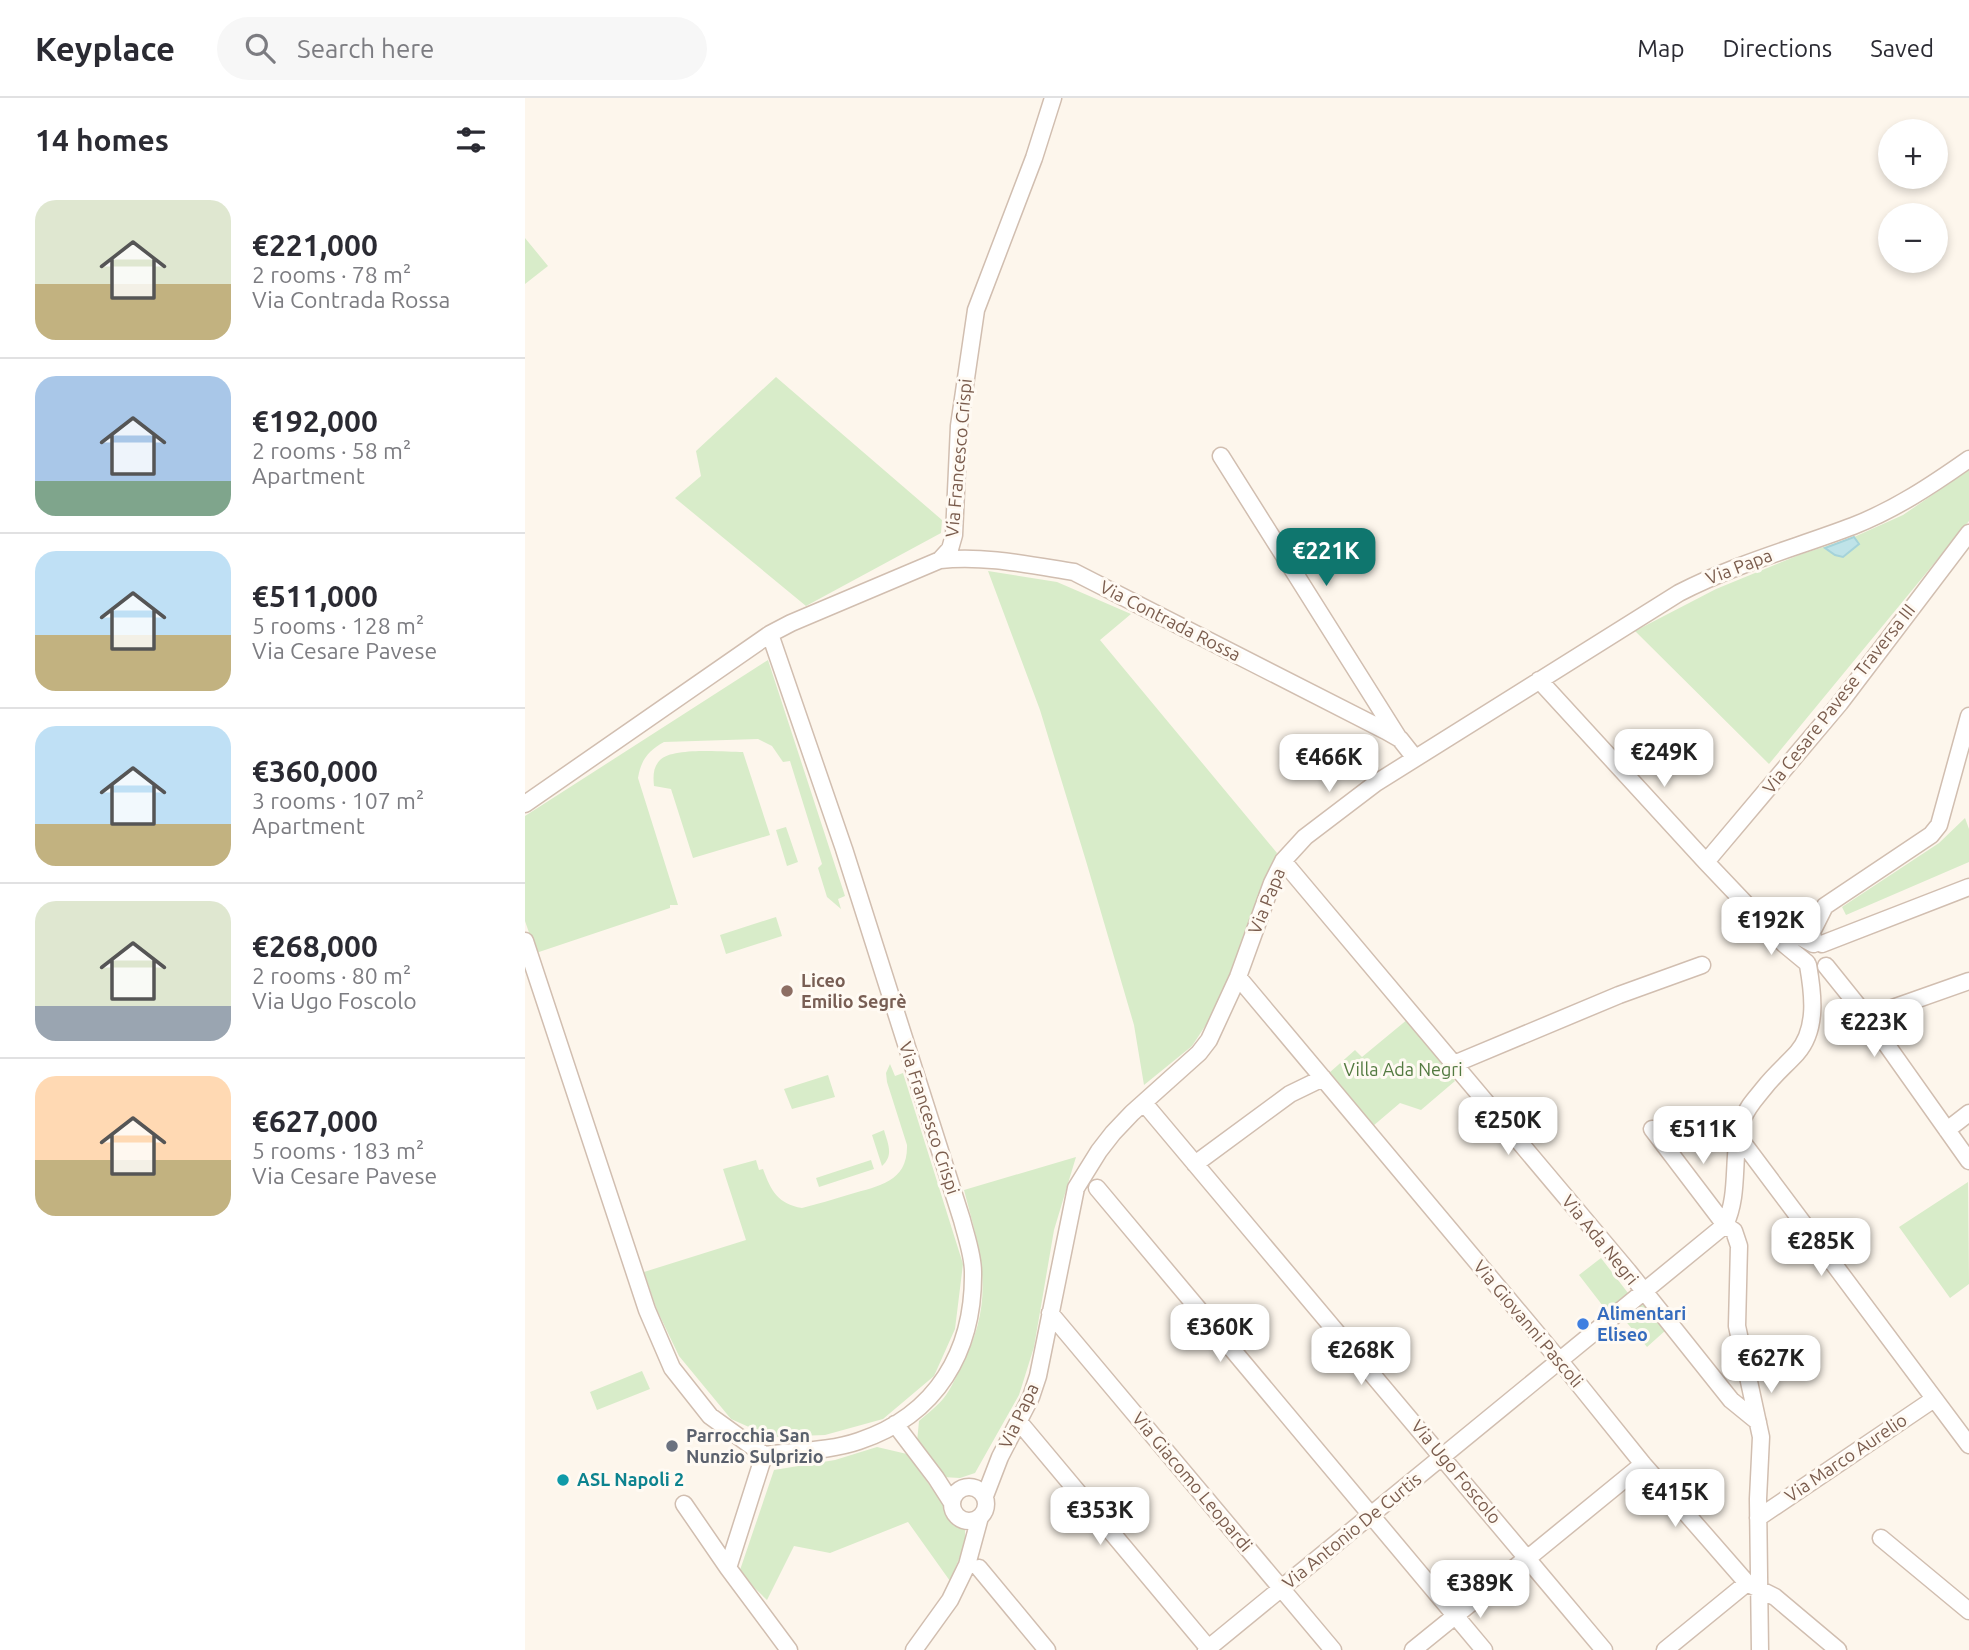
<!DOCTYPE html>
<meta charset="utf-8">
<style>
:root{--surface:#fff;--page:#f7f7f7;--text:#2b2b33;--muted:#7c7c81;--line:#e1e1e2;--accent:#0f766e}
body{margin:0;font-family:Ubuntu,sans-serif;background:var(--page);color:var(--text);height:100vh;display:flex;flex-direction:column;font-size:26px;white-space:nowrap}
*{box-sizing:border-box;margin:0}
p{font-size:23px;color:var(--muted)}
.icon{flex:none;width:38px;height:38px;fill:none;stroke:currentColor;stroke-width:2;stroke-linecap:round;stroke-linejoin:round}
.map{position:relative;flex:1;overflow:hidden}
.sheet{display:flex;flex-direction:column;background:var(--surface);width:525px}
.sheet>*{flex:none}
.controls{position:absolute;left:1353px;top:21px;display:grid;gap:14px}
.controls a{display:grid;place-items:center;width:70px;height:70px;border-radius:50%;background:var(--surface);box-shadow:0 4px 10px #0003;font-size:35px}
.price{position:absolute;translate:-50% -60px;padding:0 16px;border-radius:14px;background:#fff;color:#222;font-size:23px;line-height:46px;filter:drop-shadow(0 2px 4px #0008)}
.price::after{content:'';position:absolute;left:50%;top:42px;width:21px;height:16px;margin-left:-10px;background:inherit;clip-path:polygon(0 0,100% 0,50% 100%)}
.price.on{background:var(--accent);color:#fff}
ul{padding:0;list-style:none}
li{display:flex;align-items:center;gap:21px;height:175px;padding:0 35px}
li+li{border-top:2px solid var(--line)}
li span{display:grid;place-items:center;flex:none;width:196px;height:140px;border-radius:21px;color:#555}
li>.icon{margin-inline-start:auto}
span .icon{width:84px;height:84px;fill:#fffc;stroke-width:1}
li b{font-size:30px}
h2{display:flex;justify-content:space-between;align-items:center;height:84px;padding:0 35px;font-size:30px}
header{display:flex;align-items:center;gap:42px;box-sizing:border-box;height:98px;padding:0 35px;background:var(--surface);border-bottom:2px solid var(--line)}
header strong{font-size:33px}
nav{display:flex;gap:38px;margin-inline-start:auto;font-size:24px}
.search{width:490px;height:63px;background:var(--page);display:flex;align-items:center;gap:18px;box-sizing:border-box;padding:0 24px;border-radius:38px;color:var(--muted);font-size:26px}
main{display:flex;flex:1;min-height:0}
.map>svg:first-child{display:block}
.green{fill:#d8ecc9}
.water{fill:#bfe3e8;stroke:#a5d3da;stroke-width:2}
.lines{fill:none;stroke-linecap:round;stroke-linejoin:round}
.minor-casing{stroke:#d1beb0;stroke-width:19}
.minor{stroke:#fff;stroke-width:16}
.education-dot{fill:#8d6e63;stroke:#fffaf3;stroke-width:2.5}
.shop-dot{fill:#3f7fe0;stroke:#fffaf3;stroke-width:2.5}
.worship-dot{fill:#6b7280;stroke:#fffaf3;stroke-width:2.5}
.culture-dot{fill:#0f9aa8;stroke:#fffaf3;stroke-width:2.5}
.labels{text-anchor:middle;stroke-width:6;stroke-linejoin:round;paint-order:stroke}
.street-label{font-size:18px;fill:#7a5c4d;stroke:#fffaf3}
.education-label{font-size:18px;font-weight:bold;fill:#785e54;stroke:#fffaf3;text-anchor:start}
.park-label{font-size:18px;fill:#537a41;stroke:#fffaf3}
.shop-label{font-size:18px;font-weight:bold;fill:#366cbe;stroke:#fffaf3;text-anchor:start}
.worship-label{font-size:18px;font-weight:bold;fill:#5b616d;stroke:#fffaf3;text-anchor:start}
.culture-label{font-size:18px;font-weight:bold;fill:#0d838f;stroke:#fffaf3;text-anchor:start}
</style>
<header>
<strong>Keyplace</strong>
<div class="search"><svg class="icon" aria-label="search" viewBox="0 0 24 24"><circle cx="10" cy="10" r="6"/><path d="M15 15l6 6"/></svg>Search here</div>
<nav><a>Map</a><a>Directions</a><a>Saved</a></nav>
</header>
<main>
<section class="sheet">
<h2>14 homes<svg class="icon" aria-label="filters" viewBox="0 0 24 24"><path d="M4 7h16M4 17h16"/><circle cx="9" cy="7" r="2"/><circle cx="15" cy="17" r="2"/></svg></h2>
<ul>
<li><span style="background:linear-gradient(#dfe7d0 60%,#c2b280 0)"><svg class="icon" aria-label="home" viewBox="0 0 24 24"><path d="M3 11l9-7 9 7M6 9v11h12V9"/></svg></span><div><b>€221,000</b><p>2 rooms · 78 m²</p><p>Via Contrada Rossa</p></div></li>
<li><span style="background:linear-gradient(#a9c7e8 75%,#7fa58c 0)"><svg class="icon" aria-label="home" viewBox="0 0 24 24"><path d="M3 11l9-7 9 7M6 9v11h12V9"/></svg></span><div><b>€192,000</b><p>2 rooms · 58 m²</p><p>Apartment</p></div></li>
<li><span style="background:linear-gradient(#bfe0f5 60%,#c2b280 0)"><svg class="icon" aria-label="home" viewBox="0 0 24 24"><path d="M3 11l9-7 9 7M6 9v11h12V9"/></svg></span><div><b>€511,000</b><p>5 rooms · 128 m²</p><p>Via Cesare Pavese</p></div></li>
<li><span style="background:linear-gradient(#bfe0f5 70%,#c2b280 0)"><svg class="icon" aria-label="home" viewBox="0 0 24 24"><path d="M3 11l9-7 9 7M6 9v11h12V9"/></svg></span><div><b>€360,000</b><p>3 rooms · 107 m²</p><p>Apartment</p></div></li>
<li><span style="background:linear-gradient(#dfe7d0 75%,#9aa5b1 0)"><svg class="icon" aria-label="home" viewBox="0 0 24 24"><path d="M3 11l9-7 9 7M6 9v11h12V9"/></svg></span><div><b>€268,000</b><p>2 rooms · 80 m²</p><p>Via Ugo Foscolo</p></div></li>
<li><span style="background:linear-gradient(#ffd9b3 60%,#c2b280 0)"><svg class="icon" aria-label="home" viewBox="0 0 24 24"><path d="M3 11l9-7 9 7M6 9v11h12V9"/></svg></span><div><b>€627,000</b><p>5 rooms · 183 m²</p><p>Via Cesare Pavese</p></div></li>
</ul>
</section>
<div class="map">
<svg width="1444" height="1552" viewBox="0 0 1444 1552">
<rect width="100%" height="100%" fill="#fdf6ec"/>
<!-- green -->
<path class="green" d="M0 140 23 168 0 186Z
M251 279 417 422 416 435 281 508 150 400 176 378 171 353Z
M1444 372V423L1244 666 1110 533 1191 491 1274 457 1329 439 1378 417Z
M463 473 532 484 606 516 575 542 752 755 696 904 667 948 619 987 609 927 561 763 515 612Z
M243 562 320 798 313 801 316 811 302 799 293 770 297 766 265 663 258 664 247 648 233 641 139 644C123 653 116 662 113 680L153 807H145V810L11 855 0 823V718Z
M218 654 245 737 168 760 146 691 129 688C128 678 128 669 135 662 148 649 200 654 218 654Z
M1440 720 1444 731V764L1321 817 1317 809 1414 745Z
M261 729 273 764 262 768 251 732Z
M251 819 257 838 201 856 195 837Z
M883 921 930 983 896 1012 875 1005 848 1028 804 975 830 952 837 959Z
M365 966 370 978 378 975 438 1166 430 1231 409 1278 358 1321 300 1337 246 1339 206 1321 154 1258 132 1212 119 1174 221 1142 198 1071 231 1062 234 1072 238 1071C246 1093 253 1106 277 1110 293 1106 309 1101 326 1096 354 1088 383 1084 382 1047L362 984 361 975Z
M303 977 310 999 267 1011 259 991Z
M359 1032C363 1046 369 1057 357 1068L347 1037Z
M551 1059 529 1132 509 1249 494 1297 450 1375 435 1380 417 1379 392 1344 394 1323C403 1315 414 1307 421 1297 427 1289 431 1278 436 1269 471 1202 457 1160 439 1092Z
M346 1062 349 1071 294 1089 291 1080Z
M1443 1084 1444 1186 1425 1200 1374 1129Z
M1076 1160 1103 1195 1081 1212 1054 1177Z
M1117 1204 1141 1232 1122 1249 1098 1220Z
M117 1273 125 1291 72 1312 65 1294Z
M352 1349 382 1356 429 1421 440 1430V1446L425 1483 383 1424 305 1455 269 1448 242 1502 214 1475 249 1372 310 1362Z"/>
<!-- water -->
<path class="water" d="M1329 439 1334 446 1318 459 1310 457 1300 450Z"/>
<g class="lines">
<!-- minor casing -->
<g class="minor-casing">
<path id="minor" d="M696 358 873 639
M415 462C459 457 505 467 549 474L861 633 875 641 890 660
M1014 582 1181 764 1259 846 1282 865
M0 706 245 536 266 525 415 462 425 451 429 437 434 328 451 212 509 60 528 0
M758 763 1103 1173 1206 1302 1233 1324
M1181 764 1315 605 1444 435
M1242 825 1262 832 1288 846
M0 843 122 1212 147 1270 185 1318 239 1357C270 1353 305 1353 334 1343 412 1317 449 1253 448 1174 448 1157 441 1138 437 1122L319 751 245 536
M1289 846 1287 834 1300 808 1406 737 1414 727 1444 618
M1297 846 1444 789
M1301 868 1342 919 1444 1063
M713 879 1035 1263 1118 1366 1222 1485 1250 1499 1313 1552
M1342 919 1444 883
M929 966 1094 897 1177 867
M619 1005 1079 1552
M1127 1031 1200 1127 1209 1133 1214 1148 1212 1228 1236 1339 1233 1401 1235 1552
M1422 1032 1444 1015
M1213 1038 1444 1347
M670 1066 765 996 798 980
M572 1090 959 1552
M525 1215 808 1552
M495 1325 685 1552
M370 1326 411 1380 427 1405
M239 1357 203 1470 264 1552
M427 1406a17 17 0 1 1 34 0a17 17 0 1 1-34 0Z
M460 1398 475 1359 506 1299 513 1278 551 1090 574 1053 588 1035 607 1015 674 955 684 942 713 879 747 785 758 763 780 739 851 685 1154 495C1210 466 1270 450 1328 428 1371 411 1407 387 1444 361
M159 1406 203 1470
M1233 1420 1409 1301
M1356 1440 1444 1513
M1003 1460 1118 1366
M454 1470 522 1552
M389 1552 425 1502 442 1467 455 1419
M681 1552 1200 1127C1216 1093 1205 1055 1218 1021 1222 1009 1231 1000 1239 990 1249 977 1261 967 1272 955 1293 931 1288 895 1283 867
M888 1552 998 1463
M1140 1552 1222 1485"/>
</g>
<!-- minor -->
<use href="#minor" class="minor"/>
</g>
<!-- markers -->
<circle class="education-dot" cx="262" cy="893" r="7"/>
<circle class="shop-dot" cx="1058" cy="1226" r="7"/>
<circle class="worship-dot" cx="147" cy="1348" r="7"/>
<circle class="culture-dot" cx="38" cy="1382" r="7"/>
<g class="labels">
<!-- street labels -->
<g class="street-label">
<text transform="translate(434 360) rotate(-85)" y="6">Via Francesco Crispi</text>
<text transform="translate(1214 469) rotate(-21)" y="6">Via Papa</text>
<text transform="translate(645 523) rotate(27)" y="6">Via Contrada Rossa</text>
<text transform="translate(1314 601) rotate(-52)" y="6">Via Cesare Pavese Traversa III</text>
<text transform="translate(742 803) rotate(-68)" y="6">Via Papa</text>
<text transform="translate(404 1020) rotate(72)" y="6">Via Francesco Crispi</text>
<text transform="translate(1075 1142) rotate(51)" y="6">Via Ada Negri</text>
<text transform="translate(1003 1226) rotate(50)" y="6">Via Giovanni Pascoli</text>
<text transform="translate(494 1318) rotate(-65)" y="6">Via Papa</text>
<text transform="translate(1321 1360) rotate(-34)" y="6">Via Marco Aurelio</text>
<text transform="translate(931 1374) rotate(50)" y="6">Via Ugo Foscolo</text>
<text transform="translate(667 1384) rotate(50)" y="6">Via Giacomo Leopardi</text>
<text transform="translate(827 1433) rotate(-39)" y="6">Via Antonio De Curtis</text>
</g>
<!-- education labels -->
<g class="education-label">
<text x="276" y="889">Liceo<tspan x="276" dy="21">Emilio Segrè</tspan></text>
</g>
<!-- park labels -->
<g class="park-label">
<text x="878" y="978">Villa Ada Negri</text>
</g>
<!-- shop labels -->
<g class="shop-label">
<text x="1072" y="1222">Alimentari<tspan x="1072" dy="21">Eliseo</tspan></text>
</g>
<!-- worship labels -->
<g class="worship-label">
<text x="161" y="1344">Parrocchia San<tspan x="161" dy="21">Nunzio Sulprizio</tspan></text>
</g>
<!-- culture labels -->
<g class="culture-label">
<text x="52" y="1388">ASL Napoli 2</text>
</g>
</g>
</svg>
<div class="controls">
<a>+</a>
<a>−</a>
</div>
<b class="price on" style="left:801px;top:490px">€221K</b>
<b class="price" style="left:1139px;top:691px">€249K</b>
<b class="price" style="left:804px;top:696px">€466K</b>
<b class="price" style="left:1246px;top:859px">€192K</b>
<b class="price" style="left:1349px;top:961px">€223K</b>
<b class="price" style="left:983px;top:1059px">€250K</b>
<b class="price" style="left:1178px;top:1068px">€511K</b>
<b class="price" style="left:1296px;top:1180px">€285K</b>
<b class="price" style="left:695px;top:1266px">€360K</b>
<b class="price" style="left:836px;top:1289px">€268K</b>
<b class="price" style="left:1246px;top:1297px">€627K</b>
<b class="price" style="left:1150px;top:1431px">€415K</b>
<b class="price" style="left:575px;top:1449px">€353K</b>
<b class="price" style="left:955px;top:1522px">€389K</b>
</div>
</main>
